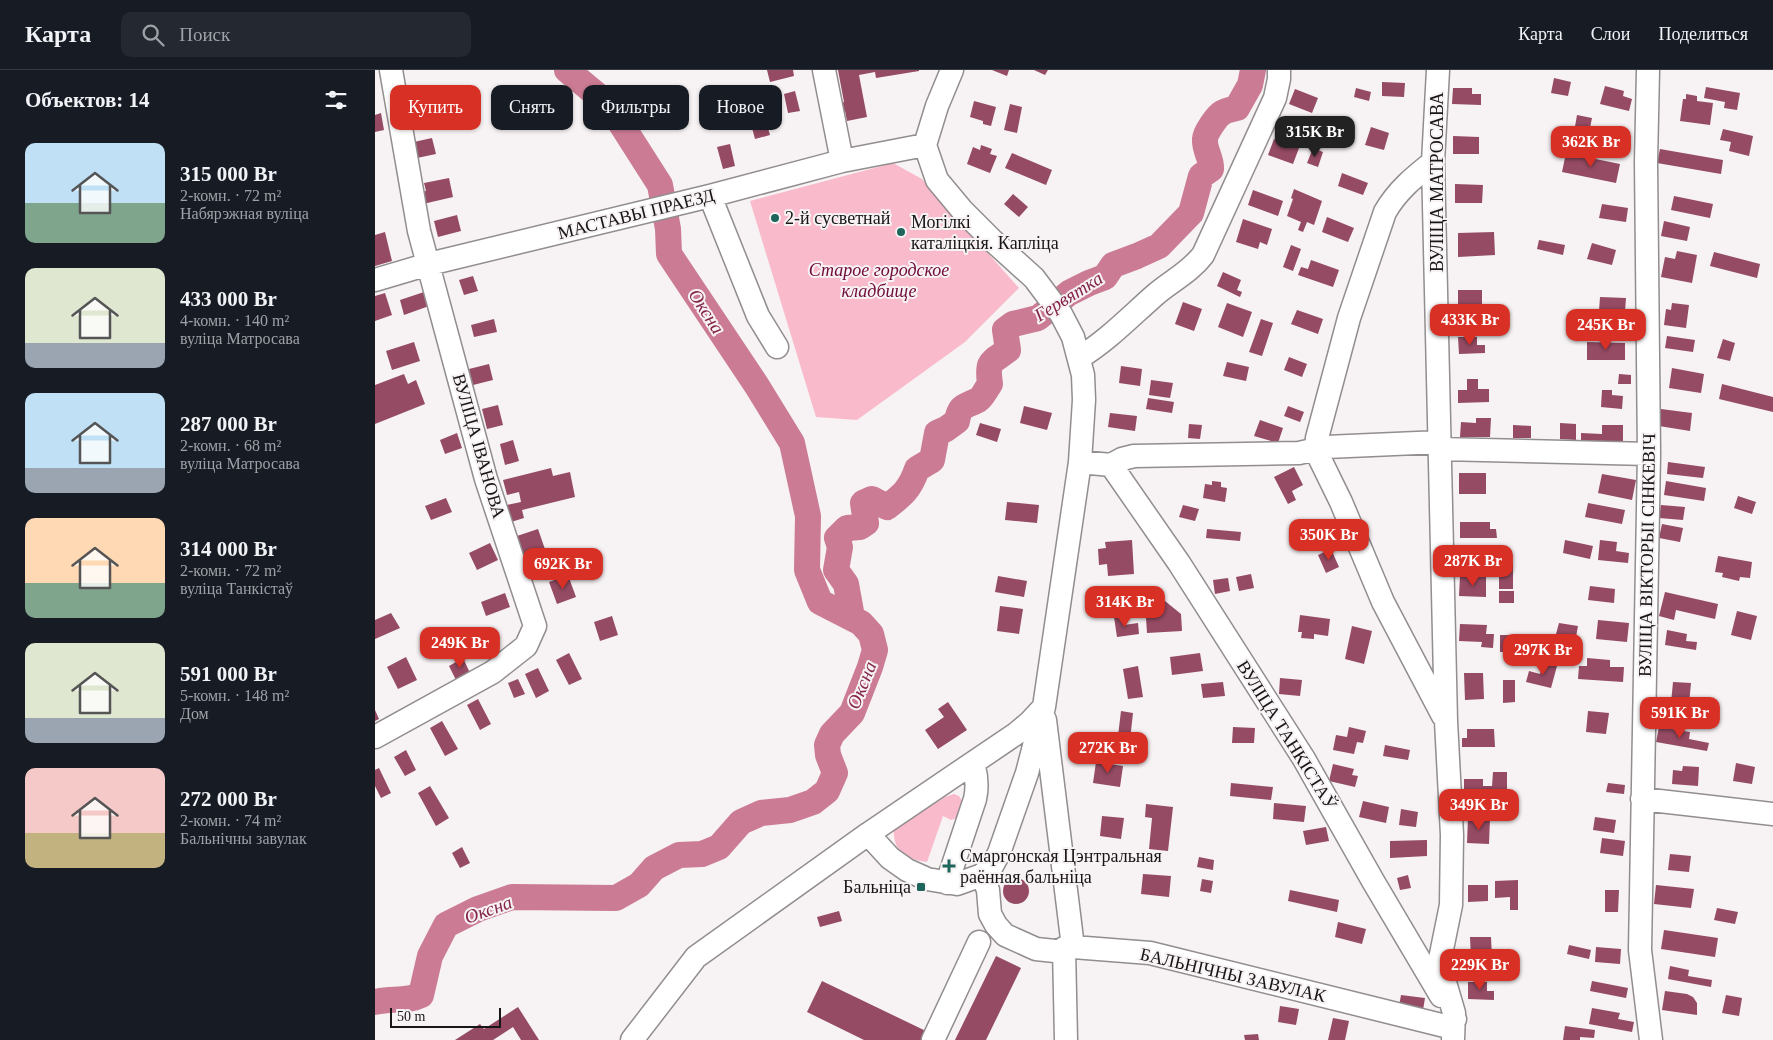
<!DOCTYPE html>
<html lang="ru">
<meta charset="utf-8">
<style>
:root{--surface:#171b24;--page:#242831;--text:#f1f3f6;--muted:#9ea1a6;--line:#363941;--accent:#d93025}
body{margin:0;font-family:"Times New Roman",serif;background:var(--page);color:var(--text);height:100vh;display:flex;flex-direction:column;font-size:19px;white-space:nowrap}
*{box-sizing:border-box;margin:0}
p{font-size:16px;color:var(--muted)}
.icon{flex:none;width:28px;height:28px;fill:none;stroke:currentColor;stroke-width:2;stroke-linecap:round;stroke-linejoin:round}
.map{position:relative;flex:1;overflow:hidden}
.drawer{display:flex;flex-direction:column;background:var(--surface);width:375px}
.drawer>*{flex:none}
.top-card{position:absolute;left:15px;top:15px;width:475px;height:45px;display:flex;gap:10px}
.scale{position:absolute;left:15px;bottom:12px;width:111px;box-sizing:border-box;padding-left:5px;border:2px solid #171515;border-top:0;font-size:14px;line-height:18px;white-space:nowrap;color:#171515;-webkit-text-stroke:4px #f7f2f3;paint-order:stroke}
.price{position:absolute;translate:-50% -42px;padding:0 11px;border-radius:10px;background:var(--accent);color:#fff;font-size:16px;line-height:32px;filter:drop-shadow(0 1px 2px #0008)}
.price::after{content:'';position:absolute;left:50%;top:30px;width:15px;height:11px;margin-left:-8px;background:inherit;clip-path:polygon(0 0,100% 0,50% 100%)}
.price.current{background:#222;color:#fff}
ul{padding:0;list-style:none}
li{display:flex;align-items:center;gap:15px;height:125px;padding:0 25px}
li span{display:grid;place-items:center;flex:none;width:140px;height:100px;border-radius:10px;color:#555}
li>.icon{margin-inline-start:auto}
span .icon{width:60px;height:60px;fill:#fffc;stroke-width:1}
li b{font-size:21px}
h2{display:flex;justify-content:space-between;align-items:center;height:60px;padding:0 25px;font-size:21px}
.tag{padding:0 18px;border-radius:10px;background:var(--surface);box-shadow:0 1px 4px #0004;font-size:18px;line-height:45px}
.tag.current{background:var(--accent);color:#fff}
header{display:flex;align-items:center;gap:30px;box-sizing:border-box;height:70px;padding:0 25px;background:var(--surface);border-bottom:1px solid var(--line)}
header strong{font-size:24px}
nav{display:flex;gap:28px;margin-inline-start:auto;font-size:18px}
.search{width:350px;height:45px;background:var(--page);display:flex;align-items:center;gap:12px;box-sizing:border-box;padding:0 18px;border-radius:10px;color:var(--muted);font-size:19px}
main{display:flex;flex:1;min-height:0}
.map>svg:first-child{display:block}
.green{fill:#f9bbcc}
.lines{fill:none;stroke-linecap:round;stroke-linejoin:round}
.river{stroke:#cb7b93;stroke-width:26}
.building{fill:#954b63}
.minor-casing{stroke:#928d8f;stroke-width:25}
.minor{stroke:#fff;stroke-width:22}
.poi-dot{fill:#1d655a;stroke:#f7f2f3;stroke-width:2}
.labels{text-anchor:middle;stroke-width:4;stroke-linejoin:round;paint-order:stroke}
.street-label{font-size:18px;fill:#171515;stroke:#f7f2f3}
.poi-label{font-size:18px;fill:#171515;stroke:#f7f2f3;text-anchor:start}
.park-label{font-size:18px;font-style:italic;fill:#6e0b38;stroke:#f7f2f3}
.water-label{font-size:19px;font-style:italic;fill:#84254a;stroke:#f7f2f3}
</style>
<header>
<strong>Карта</strong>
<div class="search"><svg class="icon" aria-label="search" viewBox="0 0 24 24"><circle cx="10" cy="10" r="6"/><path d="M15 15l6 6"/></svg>Поиск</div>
<nav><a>Карта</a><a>Слои</a><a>Поделиться</a></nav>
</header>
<main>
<section class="drawer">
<h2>Объектов: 14<svg class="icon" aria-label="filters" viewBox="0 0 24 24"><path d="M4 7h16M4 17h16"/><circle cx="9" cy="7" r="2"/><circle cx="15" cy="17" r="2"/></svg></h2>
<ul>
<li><span style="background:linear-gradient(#bfe0f5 60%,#7fa58c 0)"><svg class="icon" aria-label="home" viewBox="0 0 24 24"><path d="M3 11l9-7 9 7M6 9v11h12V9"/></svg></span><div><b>315 000 Br</b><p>2-комн. · 72 m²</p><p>Набярэжная вуліца</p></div></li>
<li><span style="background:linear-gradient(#dfe7d0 75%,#9aa5b1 0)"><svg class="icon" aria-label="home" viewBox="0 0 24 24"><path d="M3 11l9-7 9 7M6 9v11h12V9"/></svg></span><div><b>433 000 Br</b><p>4-комн. · 140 m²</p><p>вуліца Матросава</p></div></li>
<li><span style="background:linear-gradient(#bfe0f5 75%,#9aa5b1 0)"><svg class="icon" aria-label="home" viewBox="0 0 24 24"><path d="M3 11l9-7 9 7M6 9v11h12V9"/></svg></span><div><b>287 000 Br</b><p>2-комн. · 68 m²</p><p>вуліца Матросава</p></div></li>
<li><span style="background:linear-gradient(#ffd9b3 65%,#7fa58c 0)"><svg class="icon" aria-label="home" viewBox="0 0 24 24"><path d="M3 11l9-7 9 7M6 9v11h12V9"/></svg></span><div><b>314 000 Br</b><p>2-комн. · 72 m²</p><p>вуліца Танкістаў</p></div></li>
<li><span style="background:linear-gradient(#dfe7d0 75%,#9aa5b1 0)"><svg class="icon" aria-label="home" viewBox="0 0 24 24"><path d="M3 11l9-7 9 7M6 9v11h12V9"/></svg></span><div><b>591 000 Br</b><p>5-комн. · 148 m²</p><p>Дом</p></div></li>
<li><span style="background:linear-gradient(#f6c9c9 65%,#c2b280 0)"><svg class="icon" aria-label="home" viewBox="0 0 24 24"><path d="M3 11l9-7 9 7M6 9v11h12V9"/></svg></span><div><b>272 000 Br</b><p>2-комн. · 74 m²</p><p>Бальнічны завулак</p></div></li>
</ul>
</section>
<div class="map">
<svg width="1398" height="970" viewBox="0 0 1398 970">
<rect width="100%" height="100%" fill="#f7f2f3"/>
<!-- green -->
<path class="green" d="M518 93 547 109 644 218 590 272 482 350 441 347 375 131Z
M579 724 584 726 589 734 585 747 576 750 568 746 552 792C531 789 517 781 519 758L570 727Z"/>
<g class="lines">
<!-- river -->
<path class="river" d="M477 547 471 514 461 500 465 477 462 468 472 458 485 457 491 453 488 433 497 429 512 437C528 425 535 419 542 399L557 390 562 363 571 359 582 351C585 334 590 337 603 330 608 327 611 319 615 314 612 291 615 293 633 280L630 260 638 254 663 248 694 223 714 213 730 207 738 195 762 186 784 176 816 143 826 106 836 99C837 89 829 80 830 69 830 63 842 46 847 43 851 40 858 39 862 38L875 15 878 0
M0 932C15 928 32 932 46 925L55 886 71 855 103 839 137 827 241 828 264 815 279 798 304 785 327 784 344 777 366 752 386 743 415 740 438 732 452 721 460 703 453 685 452 675 457 664 477 643 495 597 500 580 496 564 486 553 445 532 432 500 433 446 417 373 382 316 294 184 293 159 285 115 234 35 192 0"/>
</g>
<!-- building -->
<path class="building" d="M392 0H418L419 6 395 12Z
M463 0H544V1L501 8 500 2 484 5 492 47 472 51 470 41 466 42 465 33 469 32Z
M617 0H634L632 6Z
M659 0H673L670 5Z
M1179 8 1196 12 1193 26 1176 23Z
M1007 12 1030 13 1029 27 1007 26Z
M1230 16 1249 21 1248 26 1257 29 1254 41 1225 34Z
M1331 17 1365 23 1362 40 1349 38 1350 32 1329 28Z
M61 18 66 37 46 42 41 23Z
M981 18 996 22 994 31 979 27Z
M1078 18H1097V24H1106V35L1077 34Z
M920 19 943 28 937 43 914 34Z
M420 21 425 41 413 43 409 24Z
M1311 24 1322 26V31L1338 33 1335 55 1305 51 1308 29H1311Z
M599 31 621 37 616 56 608 54V51L595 47Z
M635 34 647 37 642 63 629 60Z
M6 43 9 60 0 62V45Z
M1202 45 1217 48 1214 63 1224 65 1221 79 1197 74Z
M391 51 395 65 380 69 376 54Z
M996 57 1014 63 1009 80 990 75Z
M1348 59 1378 66 1374 86 1354 81 1356 72 1345 70Z
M1078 66 1104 67V84H1078Z
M57 68 61 84 42 88 39 72Z
M899 69 924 78 918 94 893 85Z
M355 74 360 96 348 99 342 77Z
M606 75 617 79 615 84 622 86 615 103 592 94 598 77 605 80Z
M938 78 948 82 943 97 932 93Z
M1285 79 1348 90 1346 104 1282 93Z
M637 83 677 100 671 115 630 98Z
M1191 83 1245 94 1241 113 1187 102Z
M967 103 993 113 988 125 963 116Z
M74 108 78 127 48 134 46 122 51 121 49 113Z
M1080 114 1108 115 1107 133H1080Z
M919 119 947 131 939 155 932 152 928 162 923 160 926 152 912 146 918 129 916 128Z
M878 120 908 131 903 146 873 135Z
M638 124 653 137 644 147 629 134Z
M1299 126 1338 134 1335 148 1296 140Z
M1227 134 1253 138 1251 152 1224 148Z
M82 145 86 161 63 167 59 151Z
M952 147 979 158 973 172 947 162Z
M868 149 897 159 892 175 885 172 883 179 861 172Z
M1289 151 1315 157 1312 171 1286 166Z
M10 162 17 191 0 196V165Z
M1119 162 1120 185 1083 187V163Z
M1164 170 1190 175 1188 185 1162 179Z
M1217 173 1241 180 1237 195 1212 189Z
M916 175 926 179 918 201 908 197Z
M1302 181 1322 185 1317 213 1286 207 1290 187 1300 189Z
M1339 182 1385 194 1382 208 1335 196Z
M936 190 964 200 958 217 923 205 926 197 933 199Z
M848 202 866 210 862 220 867 222 865 227 842 216Z
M98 206 103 221 89 225 84 210Z
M1083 220H1107V234H1083Z
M49 222 54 236 29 245 25 230Z
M10 223 17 245 0 251V226Z
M1225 227 1251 228 1250 242 1224 241Z
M808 232 827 239 819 261 800 254Z
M852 233 877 242 868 267 843 257Z
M1297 233 1314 235 1311 258 1289 255 1291 239 1296 240Z
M922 240 948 249 943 264 916 254Z
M119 249 122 262 99 267 96 255Z
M886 249 898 253 887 286 874 282Z
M1292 266 1320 270 1318 282 1290 278Z
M1083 267H1102V275H1110V283L1084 284Z
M1348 269 1360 273 1355 291 1342 288Z
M39 272 45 291 17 300 11 281Z
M1212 272 1250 273V290H1212Z
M914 287 932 294 927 307 909 300Z
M852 292 874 297 871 311 848 306Z
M114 294 118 310 98 315 94 299Z
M746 296 767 299 765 316 744 313Z
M1297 298 1329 304 1326 323 1294 318Z
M29 304 33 314 41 310 50 334 0 354V315Z
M1244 304 1256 305V314H1243Z
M1092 309H1103V319H1114V332L1083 333V320H1092Z
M776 310 798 313 795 328 774 325Z
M1347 314 1398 327V342L1344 329Z
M1227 320H1237V325L1248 326 1247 339 1226 337Z
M773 328 799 332 797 343 771 339Z
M123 335 128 355 112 359 107 339Z
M649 336 677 343 672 360 645 353Z
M913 336 929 342 925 352 909 346Z
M1286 339 1317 343 1315 361 1284 356Z
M735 343 762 346 760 361 733 357Z
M1101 348H1116L1115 367H1085L1086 352 1101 353Z
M885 350 908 358 903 373 879 366Z
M605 353 626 359 622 372 601 365Z
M1185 353 1201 354V370L1185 369Z
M814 354 827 355 825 369 813 368Z
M1138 355 1156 356V368H1138Z
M1227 355H1248V373L1206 371V363L1227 364Z
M82 363 87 378 70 384 65 370Z
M138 370 144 391 130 395 125 374Z
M1293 392 1330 397 1328 408 1292 404Z
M919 397 928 415 917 421 921 430 913 434 899 407Z
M176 398 178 406 195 402 200 427 147 440 149 448 136 452 132 435 146 432 144 422 132 425 128 410Z
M1084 403H1111V424H1084Z
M1227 404 1261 410 1257 430 1223 423Z
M837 411 846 412V417L852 418 850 432 828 428 830 414 837 415Z
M1291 411 1331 418 1329 431 1289 425Z
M1363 426 1381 432 1377 444 1359 438Z
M71 428 77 442 56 450 50 436Z
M632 432 664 435 662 453 630 450Z
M1213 433 1250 440 1247 454 1210 447Z
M808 435 824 439 820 451 804 447Z
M1286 435 1310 437 1308 450 1284 448Z
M1085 452H1115V459H1121L1122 468H1085Z
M1287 454 1308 458 1305 472 1284 468Z
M163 459 172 485 151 493 142 466Z
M832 459 866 462 865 471 831 468Z
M757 470 759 504 733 506 732 494 724 495 723 479 731 478 730 472Z
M1190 470 1218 476 1215 489 1188 483Z
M1225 470 1242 472 1241 481 1254 483 1253 493 1223 490Z
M115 473 123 490 102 500 94 483Z
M956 479 964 497 951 503 943 485Z
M1343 486 1377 492 1375 508 1365 507 1364 511 1347 507 1348 503 1340 502Z
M1124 492 1138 493V519H1124Z
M876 504 879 518 864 521 861 507Z
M193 505 201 527 182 534 174 512Z
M623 506 652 511 649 527 620 522Z
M1085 506 1111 507V527L1084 526Z
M853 508 855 521 840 524 838 510Z
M1215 516 1240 519 1239 533 1213 530Z
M1124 521H1139V533H1124Z
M1290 522 1343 534 1340 549 1301 540 1299 550 1284 546Z
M130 523 135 537 111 546 106 532Z
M790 531 806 544 807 561 772 563 770 533Z
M625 536 648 539 644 564 622 561Z
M1362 541 1382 546 1376 570 1356 565Z
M16 543 25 558 0 569V550Z
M925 545 955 549 953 566 939 564V569L926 568 927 562H923Z
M237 546 243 565 225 571 219 552Z
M748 546 749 555 763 553 764 564 742 567 739 547Z
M1223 550 1254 553 1252 572 1221 569Z
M1184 553 1203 556 1201 567 1181 564Z
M1085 554 1112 555 1111 564H1119L1118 578 1106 577 1107 572 1084 571Z
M977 556 997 561 989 594 970 589Z
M1292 560 1312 564 1311 571 1322 572 1321 580 1290 575Z
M1125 565H1140V582H1125Z
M194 583 207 609 194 615 181 590Z
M825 583 828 601 797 605 795 587Z
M31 587 42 610 23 619 12 597Z
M88 588 95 603 81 610 74 596Z
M1212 588 1235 590V597H1249L1248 612 1203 609 1204 596H1212Z
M1168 593 1182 596 1176 618 1151 612 1154 601 1165 604Z
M763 596 768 627 753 629 748 599Z
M163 598 174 621 161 628 150 604Z
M1089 603H1108L1109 629 1090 630Z
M905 608 927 610 925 626 904 624Z
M143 609 150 624 139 628 133 613Z
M1128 610H1140V632L1128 633Z
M848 612 850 626 828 628 826 614Z
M1298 612 1316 613 1314 634 1296 633Z
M103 629 116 654 105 660 92 635Z
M573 632 592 660 563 679 550 660 569 647 563 639Z
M0 640 4 649 0 651Z
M746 641 758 643 754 679 728 676 729 665 743 666Z
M1213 641 1234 643 1231 664 1211 662Z
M67 651 83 679 70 686 55 658Z
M858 657 880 658 879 673H857Z
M974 657 991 661 988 673 982 672 979 684 958 680 961 665 972 667Z
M1284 657 1315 662 1314 669 1334 673 1332 681 1281 672Z
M1092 659H1119L1120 677H1087V668H1092Z
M1010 675 1035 680 1033 690 1008 686Z
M31 680 41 700 30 706 19 687Z
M721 692 748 696 745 717 718 713Z
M1361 693 1380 697 1377 714 1358 711Z
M958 694 979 699 977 705 983 706 980 717 954 711Z
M1308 696 1324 697 1323 716 1297 714 1298 700 1307 701Z
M4 698 16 723 6 728 0 716V700Z
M1118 702H1132V726L1089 725V709H1108V716H1117Z
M856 713 898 717 896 730 855 726Z
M1233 713 1250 715 1249 724 1231 722Z
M55 716 74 748 61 756 43 723Z
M988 731 1014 737 1011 753 984 747Z
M899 733 931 736 929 752 898 749Z
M771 734 798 737 793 781 774 779 777 748 770 747Z
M1026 739 1043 742 1041 757 1024 755Z
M727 746 749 748 746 769 725 766Z
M1093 747 1115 748 1114 774 1092 773Z
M1220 747 1241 750 1239 763 1218 760Z
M951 757 954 771 931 775 928 761Z
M1227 768 1250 771 1248 786 1225 783Z
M1052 770V786L1015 788V771Z
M87 777 95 793 85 798 77 783Z
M1295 784 1316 786 1314 802 1293 800Z
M824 787 839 790 838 800 822 797Z
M768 804 796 806 794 827 766 824Z
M1033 805 1036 818 1025 820 1022 808Z
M628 821a13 13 0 1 1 26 0a13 13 0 1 1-26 0Z
M827 809 838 811 836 823 825 821Z
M1143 810V840H1135V827L1120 828V811Z
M1093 815H1113V831L1093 832Z
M1281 815 1319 819 1316 838 1279 834Z
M915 820 964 830 962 842 913 831Z
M1230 820H1244L1243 842H1230Z
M1342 838 1363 842 1360 854 1339 850Z
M464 841 467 851 445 857 442 847Z
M963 852 991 859 987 874 960 867Z
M1289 860 1343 868 1340 887 1286 879Z
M1095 867H1116L1117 888 1096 889Z
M1194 875 1216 880 1214 889 1192 884Z
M1221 877 1246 879 1245 894 1220 892Z
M621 886 646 898 611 970H580Z
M1295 896 1314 900 1313 906 1337 910 1336 917 1293 909Z
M447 911 553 962 549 970H489L432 942Z
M1217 911 1253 918 1251 928 1215 921Z
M1093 912H1112V921H1119V930L1093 929Z
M1290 921 1312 924 1318 927 1322 933V945L1287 940Z
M1026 925 1050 928 1048 940 1024 936Z
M1351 925 1367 928 1364 946 1347 943Z
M905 936 924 939 921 955 903 952Z
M143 937 164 970H146L138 957 118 970H80L105 954 109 959Z
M1217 938 1245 943 1243 949 1259 952 1257 962 1214 954Z
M958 948 974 951 970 970H953Z
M1190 956 1220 960 1219 968 1205 967V970H1188Z
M883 964 884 970H870L869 965Z"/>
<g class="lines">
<!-- minor casing -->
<g class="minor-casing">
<path id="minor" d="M449 0 467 91
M1063 0 1058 92 1071 651 1077 765 1076 835 1065 889 1067 902 1079 943 1078 970
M1273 0 1271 92 1274 384 1265 880 1276 970
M1058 92C1039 107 1022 121 1010 142L974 248 942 368 941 379 942 383 966 432 1008 532 1068 646
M335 126 383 246 402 277
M0 210 54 194 335 126 467 91 550 75
M704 288C733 270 755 247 780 225 796 211 814 203 828 185L900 28 904 9V0
M1065 379 1274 384
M705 392 736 395 804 493 929 689 998 811 1066 926
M736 395 747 389 759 386 924 383 951 377 1065 372
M670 650 698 877 775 883 1070 956 1075 954 1080 949
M0 667 118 602 151 576 160 556 111 409 44 161 16 0
M1267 729 1398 744
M493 764 515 788 532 800 552 809 582 814 607 805 617 796 624 783 652 703 669 637 705 392 709 330 708 305 698 267 686 244 659 208 618 171 587 140 562 110 550 75 562 36 577 0
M607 805 613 820 615 844 621 855 630 865 661 879 680 881 698 877
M572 813 600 729C603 716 602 706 598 693
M689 878 691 970
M257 970 321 887 493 764 642 663 655 652 668 638
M558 970 604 872"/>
</g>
<!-- minor -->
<use href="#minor" class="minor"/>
</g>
<!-- markers -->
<g class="poi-dot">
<circle cx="400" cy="148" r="5"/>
<circle cx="526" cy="162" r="5"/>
<path d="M571.5 788.5h5v5h5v5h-5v5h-5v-5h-5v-5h5z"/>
<rect x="541" y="812" width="10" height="10" rx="2.5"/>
</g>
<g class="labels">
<!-- street labels -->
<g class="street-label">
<text transform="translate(1062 112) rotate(-90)" y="6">ВУЛІЦА МАТРОСАВА</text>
<text transform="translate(261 144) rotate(-14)" y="6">МАСТАВЫ ПРАЕЗД</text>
<text transform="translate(104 376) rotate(74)" y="6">ВУЛІЦА ІВАНОВА</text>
<text transform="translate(1272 485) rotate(-89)" y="6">ВУЛІЦА ВІКТОРЫІ СІНКЕВІЧ</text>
<text transform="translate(912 665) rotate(58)" y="6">ВУЛІЦА ТАНКІСТАЎ</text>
<text transform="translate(858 905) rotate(13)" y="6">БАЛЬНІЧНЫ ЗАВУЛАК</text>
</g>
<!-- poi labels -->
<g class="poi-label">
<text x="410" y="154">2-й сусветнай</text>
<text x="536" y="158">Могілкі<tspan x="536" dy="21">каталіцкія. Капліца</tspan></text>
<text x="585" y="792">Смаргонская Цэнтральная<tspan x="585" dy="21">раённая бальніца</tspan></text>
<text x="536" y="823" text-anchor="end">Бальніца</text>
</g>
<!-- park labels -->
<g class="park-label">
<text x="504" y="206">Старое городское<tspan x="504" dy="21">кладбище</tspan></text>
</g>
<!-- water labels -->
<g class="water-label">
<text transform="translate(693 226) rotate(-32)" y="7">Гервятка</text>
<text transform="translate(332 241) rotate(57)" y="7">Оксна</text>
<text transform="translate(486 615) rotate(-68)" y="7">Оксна</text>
<text transform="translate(113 839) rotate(-20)" y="7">Оксна</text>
</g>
</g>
</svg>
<div class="scale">50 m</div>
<b class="price current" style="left:940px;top:88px">315K Br</b>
<b class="price" style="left:1216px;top:98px">362K Br</b>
<b class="price" style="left:1095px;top:276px">433K Br</b>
<b class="price" style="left:1231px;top:281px">245K Br</b>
<b class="price" style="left:954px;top:491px">350K Br</b>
<b class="price" style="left:1098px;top:517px">287K Br</b>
<b class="price" style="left:188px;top:520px">692K Br</b>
<b class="price" style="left:750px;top:558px">314K Br</b>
<b class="price" style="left:85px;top:599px">249K Br</b>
<b class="price" style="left:1168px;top:606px">297K Br</b>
<b class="price" style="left:1305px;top:669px">591K Br</b>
<b class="price" style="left:733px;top:704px">272K Br</b>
<b class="price" style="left:1104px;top:761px">349K Br</b>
<b class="price" style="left:1105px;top:921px">229K Br</b>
<div class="top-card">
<a class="tag current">Купить</a>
<a class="tag">Снять</a>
<a class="tag">Фильтры</a>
<a class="tag">Новое</a>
</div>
</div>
</main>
